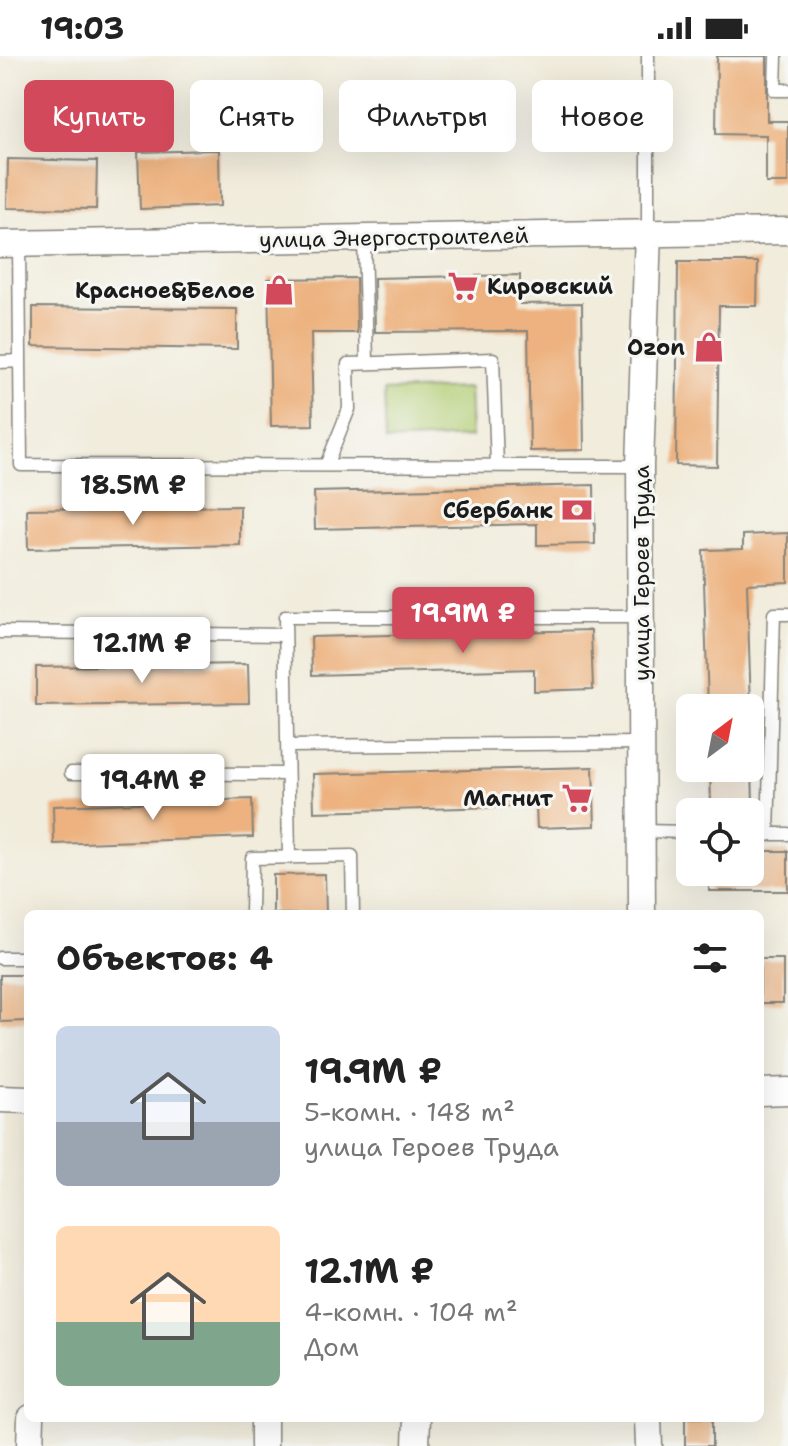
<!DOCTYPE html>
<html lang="ru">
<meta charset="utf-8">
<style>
:root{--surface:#fff;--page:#f2f2f2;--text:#222;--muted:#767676;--accent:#d1495b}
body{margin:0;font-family:"Shantell Sans",sans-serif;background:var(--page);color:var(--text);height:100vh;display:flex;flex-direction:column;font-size:30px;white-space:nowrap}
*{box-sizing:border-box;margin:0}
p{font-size:26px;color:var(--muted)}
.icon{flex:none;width:44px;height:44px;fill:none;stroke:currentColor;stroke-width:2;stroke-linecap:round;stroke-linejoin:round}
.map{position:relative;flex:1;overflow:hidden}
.panel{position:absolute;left:24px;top:854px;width:740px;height:512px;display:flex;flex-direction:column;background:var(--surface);border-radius:12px;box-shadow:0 8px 32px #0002}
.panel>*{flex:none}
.top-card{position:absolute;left:24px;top:24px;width:740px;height:72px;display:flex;gap:16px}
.needle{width:52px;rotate:32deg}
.buttons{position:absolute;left:676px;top:638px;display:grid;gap:16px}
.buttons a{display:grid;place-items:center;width:88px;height:88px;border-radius:12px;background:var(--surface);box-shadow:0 8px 32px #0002;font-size:40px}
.price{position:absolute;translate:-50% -68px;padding:0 18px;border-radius:8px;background:#fff;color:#222;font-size:26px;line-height:52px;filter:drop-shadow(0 2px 4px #0008)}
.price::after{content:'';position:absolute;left:50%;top:48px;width:24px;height:18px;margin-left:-12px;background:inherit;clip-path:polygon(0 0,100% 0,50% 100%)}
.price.selected{background:var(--accent);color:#fff}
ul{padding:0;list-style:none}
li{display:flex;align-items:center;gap:24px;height:200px;padding:0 32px}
li span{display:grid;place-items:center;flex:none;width:224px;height:160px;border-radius:12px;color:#555}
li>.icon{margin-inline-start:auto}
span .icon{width:96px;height:96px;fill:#fffc;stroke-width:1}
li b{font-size:34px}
h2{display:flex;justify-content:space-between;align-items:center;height:96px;padding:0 32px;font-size:34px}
.chip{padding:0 28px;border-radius:12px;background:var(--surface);box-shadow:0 8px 32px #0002;font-size:28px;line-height:72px}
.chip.selected{background:var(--accent);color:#fff}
.status{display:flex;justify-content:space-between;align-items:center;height:56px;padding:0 40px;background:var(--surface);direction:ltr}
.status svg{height:22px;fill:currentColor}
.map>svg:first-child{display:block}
.green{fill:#b2ce75;stroke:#677548;stroke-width:2}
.building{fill:#edb27f}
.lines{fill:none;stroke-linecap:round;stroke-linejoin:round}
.lane-casing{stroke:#86847c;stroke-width:15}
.street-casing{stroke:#86847c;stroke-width:29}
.lane{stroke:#fff;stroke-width:12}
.street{stroke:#fff;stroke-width:26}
.labels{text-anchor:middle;stroke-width:6;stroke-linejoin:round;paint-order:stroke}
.street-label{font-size:22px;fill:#1c1c1c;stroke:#f6f6f2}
.poi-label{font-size:22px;font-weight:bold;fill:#1c1c1c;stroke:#f6f6f2;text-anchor:end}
</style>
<div class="status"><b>19:03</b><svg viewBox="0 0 49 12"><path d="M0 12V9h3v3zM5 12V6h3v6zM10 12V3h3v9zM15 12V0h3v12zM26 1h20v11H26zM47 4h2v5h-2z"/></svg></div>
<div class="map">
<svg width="788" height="1390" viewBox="0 0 788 1390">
<rect width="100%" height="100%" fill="#f6f6f2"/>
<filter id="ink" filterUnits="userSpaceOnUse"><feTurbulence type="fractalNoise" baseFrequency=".0125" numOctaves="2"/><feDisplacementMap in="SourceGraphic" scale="16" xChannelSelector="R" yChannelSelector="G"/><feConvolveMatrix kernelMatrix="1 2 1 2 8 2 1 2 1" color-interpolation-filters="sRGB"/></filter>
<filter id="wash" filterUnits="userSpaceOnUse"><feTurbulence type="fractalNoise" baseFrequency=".006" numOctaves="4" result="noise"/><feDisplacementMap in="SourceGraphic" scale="32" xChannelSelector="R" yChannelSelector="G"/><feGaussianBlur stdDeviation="1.8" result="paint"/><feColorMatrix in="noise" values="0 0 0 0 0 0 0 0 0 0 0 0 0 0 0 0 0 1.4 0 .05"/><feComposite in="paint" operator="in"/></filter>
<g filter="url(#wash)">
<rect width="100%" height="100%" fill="#f1ecdb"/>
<!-- green -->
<path class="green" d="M469 332 471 381 386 385 384 335Z"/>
<g id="blocks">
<!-- building -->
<path class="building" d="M717 0H767V65H788V127H766V79L716 78Z
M219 94 220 150 140 153 138 96Z
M8 103 97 105 96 153 7 152Z
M678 206H758L757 250H719L717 410 676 409Z
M520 219V248L582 247 584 394 530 395 528 275 375 276 374 222Z
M356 222 357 277H311L313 369 271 370 268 223Z
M33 251 237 253V293L33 290Z
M594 429 595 488 537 489V468L315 473 314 436Z
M240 450V489L28 493 27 453Z
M788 477V526L747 528 751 652H708L703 494 743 493V479Z
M591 574 593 633 534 635V613L312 619 311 581Z
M248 608 249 647 36 650V611Z
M593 711 595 770 537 772 536 750 314 756 313 718Z
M710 712H752L753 748 711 749Z
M252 743 253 781 54 788 53 750Z
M750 795H788V835H709V816H750Z
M325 818 326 858H273V819Z
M760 903H783V947H760Z
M0 919H28V965L0 966Z
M685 1362H712V1390H685Z"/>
</g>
</g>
<g filter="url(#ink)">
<use href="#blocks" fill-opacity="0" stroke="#86847c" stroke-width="2"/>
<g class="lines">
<!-- lane casing -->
<g class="lane-casing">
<path id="lane" d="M648 0V176
M776 0 775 34H788
M364 182 367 307
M19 188 21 409 640 410
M0 306 19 305
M327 407 349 353 348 308 493 303 497 409
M0 576 285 579
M287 690 641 687
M71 717 287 718
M641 775 690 776
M750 778H788
M768 779 774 558H788
M289 801 285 561H640
M251 858 252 802 352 800 353 858
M0 902H28"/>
</g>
<!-- street casing -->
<g class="street-casing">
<path id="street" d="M0 188 788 175
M642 858 640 410 648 176
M760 1036 788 1035
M0 1043 28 1044
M264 1362V1390
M648 1362 649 1390
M30 1390 31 1362
M416 1390 417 1362"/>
</g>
<!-- lane -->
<use href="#lane" class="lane"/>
<!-- street -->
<use href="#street" class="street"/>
</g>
</g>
<!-- icons -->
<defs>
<g id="supermarket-bare" transform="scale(2.4)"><path d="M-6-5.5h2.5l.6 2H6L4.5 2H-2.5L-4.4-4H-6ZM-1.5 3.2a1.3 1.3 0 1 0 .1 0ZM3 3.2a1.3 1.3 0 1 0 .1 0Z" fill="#d1495b" stroke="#f6f6f2" stroke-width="2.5" paint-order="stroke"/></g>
<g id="shop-bare" transform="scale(2.4)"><path d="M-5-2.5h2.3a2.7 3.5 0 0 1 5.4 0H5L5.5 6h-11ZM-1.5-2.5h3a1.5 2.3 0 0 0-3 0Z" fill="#d1495b" stroke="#f6f6f2" stroke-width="2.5" paint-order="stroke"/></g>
<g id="bank-bare" transform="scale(2.4)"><path d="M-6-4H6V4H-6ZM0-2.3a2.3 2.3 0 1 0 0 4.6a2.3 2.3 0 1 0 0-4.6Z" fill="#d1495b" stroke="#f6f6f2" stroke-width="2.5" paint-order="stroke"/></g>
</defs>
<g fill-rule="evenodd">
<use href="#supermarket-bare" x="463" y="230"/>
<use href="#shop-bare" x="279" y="234"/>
<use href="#shop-bare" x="709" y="291"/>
<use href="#bank-bare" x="577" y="454"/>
<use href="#supermarket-bare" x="577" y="742"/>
</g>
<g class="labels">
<!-- street labels -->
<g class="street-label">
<text transform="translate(394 181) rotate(-1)" y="8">улица Энергостроителей</text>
<text transform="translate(641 517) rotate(-90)" y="8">улица Героев Труда</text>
</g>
<!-- poi labels -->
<g class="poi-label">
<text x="487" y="238" text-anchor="start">Кировский</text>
<text x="255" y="242">Красное&amp;Белое</text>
<text x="685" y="299">Ozon</text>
<text x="553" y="462">Сбербанк</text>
<text x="553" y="750">Магнит</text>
</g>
</g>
</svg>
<div class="buttons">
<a><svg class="needle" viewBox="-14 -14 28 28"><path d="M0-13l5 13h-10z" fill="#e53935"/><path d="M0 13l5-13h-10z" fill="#767676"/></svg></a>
<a><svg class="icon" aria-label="locate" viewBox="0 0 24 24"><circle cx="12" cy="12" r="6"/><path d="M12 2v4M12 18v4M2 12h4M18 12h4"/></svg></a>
</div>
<b class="price" style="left:133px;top:471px">18.5M ₽</b>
<b class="price selected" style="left:463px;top:599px">19.9M ₽</b>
<b class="price" style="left:142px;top:629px">12.1M ₽</b>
<b class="price" style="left:153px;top:766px">19.4M ₽</b>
<div class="top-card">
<a class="chip selected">Купить</a>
<a class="chip">Снять</a>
<a class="chip">Фильтры</a>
<a class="chip">Новое</a>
</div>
<section class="panel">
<h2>Объектов: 4<svg class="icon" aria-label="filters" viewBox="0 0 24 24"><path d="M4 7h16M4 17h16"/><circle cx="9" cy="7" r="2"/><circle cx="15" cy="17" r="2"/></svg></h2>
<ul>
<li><span style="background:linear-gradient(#c9d6e8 60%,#9aa5b1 0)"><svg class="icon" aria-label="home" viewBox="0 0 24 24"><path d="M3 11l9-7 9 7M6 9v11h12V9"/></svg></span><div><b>19.9M ₽</b><p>5-комн. · 148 m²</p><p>улица Героев Труда</p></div></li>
<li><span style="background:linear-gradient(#ffd9b3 60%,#7fa58c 0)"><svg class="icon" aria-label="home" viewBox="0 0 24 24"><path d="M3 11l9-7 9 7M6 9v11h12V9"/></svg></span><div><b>12.1M ₽</b><p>4-комн. · 104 m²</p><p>Дом</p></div></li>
</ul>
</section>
</div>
